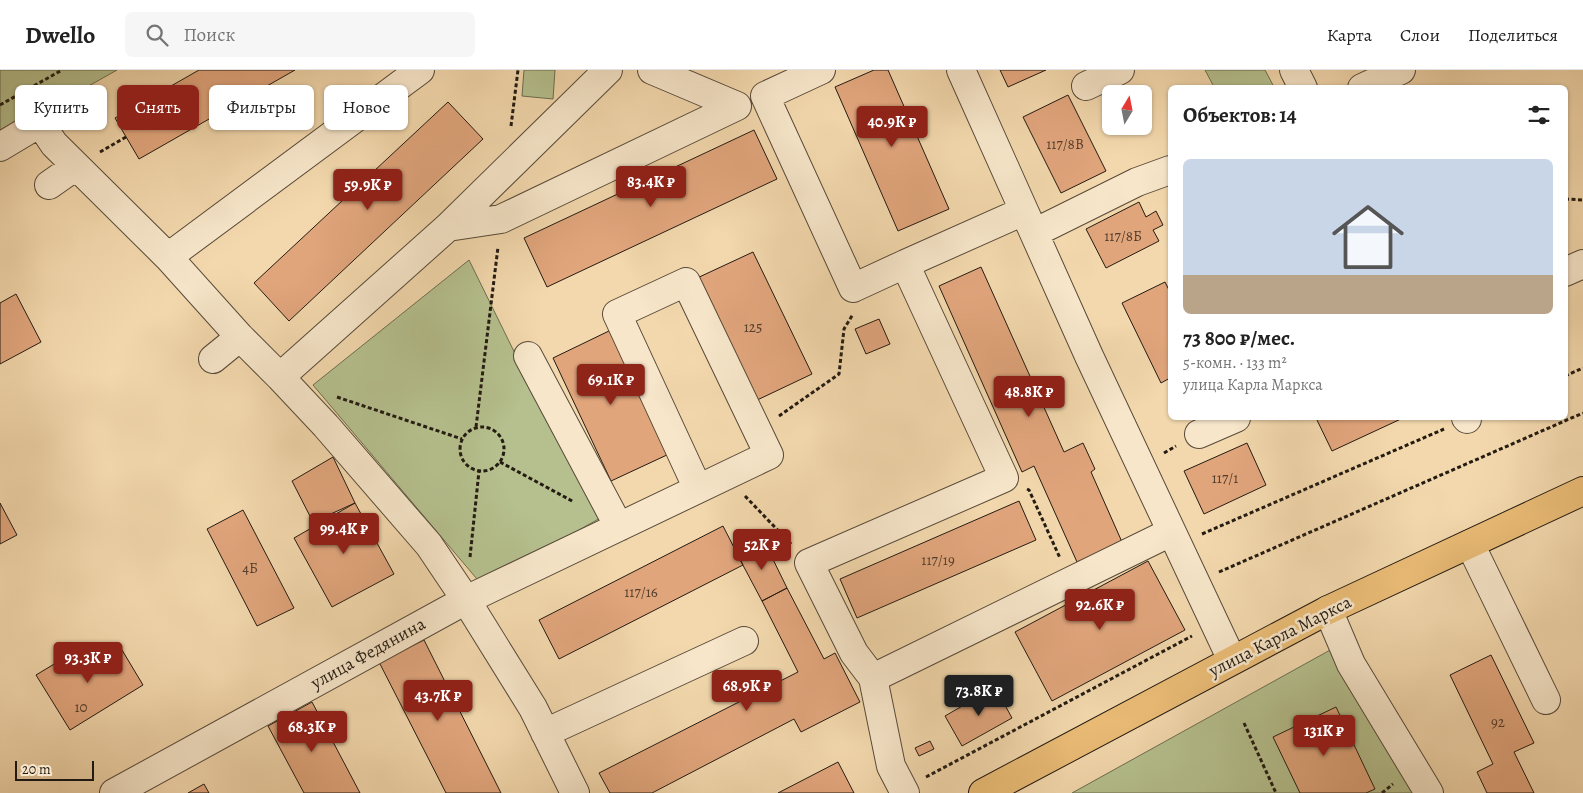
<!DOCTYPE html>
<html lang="ru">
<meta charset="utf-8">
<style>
:root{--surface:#fff;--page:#f6f6f6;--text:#222;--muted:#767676;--line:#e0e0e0;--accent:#8f2418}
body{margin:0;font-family:Alegreya,serif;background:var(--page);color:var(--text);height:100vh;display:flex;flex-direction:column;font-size:19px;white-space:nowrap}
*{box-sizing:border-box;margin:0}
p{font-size:16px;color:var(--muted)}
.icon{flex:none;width:28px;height:28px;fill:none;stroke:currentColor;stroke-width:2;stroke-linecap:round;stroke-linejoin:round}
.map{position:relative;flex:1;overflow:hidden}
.details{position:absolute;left:1168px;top:15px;width:400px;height:335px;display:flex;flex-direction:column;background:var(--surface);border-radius:8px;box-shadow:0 1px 4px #0004}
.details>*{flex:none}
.hud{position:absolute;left:15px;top:15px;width:475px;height:45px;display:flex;gap:10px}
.needle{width:32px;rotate:10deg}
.fabs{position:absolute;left:1102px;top:15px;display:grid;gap:10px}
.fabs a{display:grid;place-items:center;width:50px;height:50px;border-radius:8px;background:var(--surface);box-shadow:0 1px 4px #0004;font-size:25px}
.scale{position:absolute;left:15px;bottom:12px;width:79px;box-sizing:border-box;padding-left:5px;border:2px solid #231b12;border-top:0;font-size:14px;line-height:18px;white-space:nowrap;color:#231b12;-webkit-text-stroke:4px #f7e6ca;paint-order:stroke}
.price{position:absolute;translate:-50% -42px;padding:0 11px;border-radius:5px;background:var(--accent);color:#fff;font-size:16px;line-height:32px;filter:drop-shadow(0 1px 2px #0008)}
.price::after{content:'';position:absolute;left:50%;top:30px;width:15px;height:11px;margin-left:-8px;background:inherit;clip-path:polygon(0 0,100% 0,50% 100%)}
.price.on{background:#222;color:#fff}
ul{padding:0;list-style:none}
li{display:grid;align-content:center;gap:10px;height:265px;padding:0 15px}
li span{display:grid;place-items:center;height:155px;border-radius:8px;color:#555}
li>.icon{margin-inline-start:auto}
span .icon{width:90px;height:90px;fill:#fffc;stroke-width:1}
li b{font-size:21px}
h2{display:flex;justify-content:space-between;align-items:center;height:60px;padding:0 15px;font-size:21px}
.tag{padding:0 18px;border-radius:8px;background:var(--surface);box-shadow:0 1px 4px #0004;font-size:18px;line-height:45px}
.tag.on{background:var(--accent);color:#fff}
header{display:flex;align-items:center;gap:30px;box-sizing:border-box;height:70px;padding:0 25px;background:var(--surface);border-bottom:1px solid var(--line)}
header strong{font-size:24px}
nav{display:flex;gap:28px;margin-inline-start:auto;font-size:18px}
.search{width:350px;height:45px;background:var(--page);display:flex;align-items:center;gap:12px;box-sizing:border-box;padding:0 18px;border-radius:8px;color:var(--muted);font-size:19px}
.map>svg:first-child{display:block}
.green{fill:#b5c08e;stroke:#6c6e50}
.building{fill:#e1a57c;stroke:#231b12}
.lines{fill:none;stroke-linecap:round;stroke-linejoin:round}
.minor-casing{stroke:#574a39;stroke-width:30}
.major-casing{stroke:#231b12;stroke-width:30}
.path{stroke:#231b12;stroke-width:3;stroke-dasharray:4 2.5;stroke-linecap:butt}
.minor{stroke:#f7e6ca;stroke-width:28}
.major{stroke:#eabc76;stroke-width:28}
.labels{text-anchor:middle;stroke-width:5;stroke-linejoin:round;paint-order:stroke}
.number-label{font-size:15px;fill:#523e2c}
.street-label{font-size:18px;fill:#231b12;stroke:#f7e6ca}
</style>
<header>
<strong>Dwello</strong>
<div class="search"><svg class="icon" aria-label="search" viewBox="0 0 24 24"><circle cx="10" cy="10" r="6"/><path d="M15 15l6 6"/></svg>Поиск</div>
<nav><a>Карта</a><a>Слои</a><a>Поделиться</a></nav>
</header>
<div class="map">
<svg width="1583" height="723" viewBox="0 0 1583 723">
<rect width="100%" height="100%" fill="#f3d8ad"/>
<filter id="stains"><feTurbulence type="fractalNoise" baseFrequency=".004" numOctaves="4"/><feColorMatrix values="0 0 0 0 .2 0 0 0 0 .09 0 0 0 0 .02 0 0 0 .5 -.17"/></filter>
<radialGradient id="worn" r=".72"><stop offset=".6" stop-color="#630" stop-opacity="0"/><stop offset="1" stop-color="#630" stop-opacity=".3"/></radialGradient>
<!-- green -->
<path class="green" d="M0 0H117L0 66Z
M524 0H555L553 29 522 26Z
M1205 0H1265L1274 17H1214Z
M469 190 533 320 602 447 482 515 313 315Z
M1332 579 1423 723H1072Z"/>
<!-- building -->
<path class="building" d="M199 0H295L139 89 115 48Z
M874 0H888L949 139 898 161 835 17Z
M1000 0H1046L1008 17Z
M1068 25 1106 101 1061 123 1023 47Z
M448 32 483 69 289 251 254 213Z
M754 60 777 109 547 217 524 168Z
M1139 132 1146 147 1156 141 1163 155 1153 160 1159 171 1106 198 1086 159Z
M753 182 812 304 753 332 695 209Z
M981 197 1064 382 1083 373 1095 399 1091 402 1122 472 1077 492 1034 396 1022 402 939 216Z
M1165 212 1170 222V308L1161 313 1122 233Z
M16 224 41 272 0 294V233Z
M879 249 890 274 866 284 855 259Z
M611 260 669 384 611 411 553 288Z
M1316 348H1403L1332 381Z
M1247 373 1266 415 1204 444 1184 401Z
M333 387 355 433 313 452 292 411Z
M1019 431 1036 470 857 548 840 509Z
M0 433 17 465 0 474Z
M355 433 394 504 332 537 294 468Z
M243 440 294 538 257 556 207 459Z
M723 456 743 495 559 589 539 550Z
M764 471 787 518 762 531 737 484Z
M1148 491 1185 560 1052 631 1015 562Z
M787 518 824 589 835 583 860 632 801 662 794 649 652 723H610L599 703 798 602 762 531Z
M424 570 501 723H446L379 592Z
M119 575 143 615 70 660 36 605 84 576 93 591Z
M1491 585 1534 673 1514 682 1534 723H1487L1477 702 1493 694 1450 605Z
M995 617 1012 648 962 676 945 646Z
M312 632 360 723H304L268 656Z
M1336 637 1375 719 1366 723H1300L1273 667Z
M930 671 934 679 919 686 915 678Z
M838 692 854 723H778Z
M204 714 209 723H188Z"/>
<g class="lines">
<!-- minor casing -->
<g class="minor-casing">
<path id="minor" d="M821 0 765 26 853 218 905 194
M961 0 1089 286 1232 590
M1294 0 1303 18
M1086 16 1120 0
M1362 18 1401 0
M0 77 40 53 54 74 168 187 240 267 280 307 326 356 429 475 466 530 533 638 575 723
M49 115 76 96
M448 157 501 149 737 36 652 0
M1034 163 1137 112 1170 100
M168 187 420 0
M1565 202 1583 194
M528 286 619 457
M213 289 240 267
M280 307 448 157 608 0
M1466 348 1467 349
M1199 364 1236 348
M1470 474 1546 630
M1328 540 1351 594 1429 723
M873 608 854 583 809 493 1004 408 905 194 1024 141
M545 663 744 571
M114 723 466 530 769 385 686 212 617 244 698 419
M905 723 891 696 873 608 1171 462"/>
</g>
<!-- major casing -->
<g class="major-casing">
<path id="major" d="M983 723 1328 540 1583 421"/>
</g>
<!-- path -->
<path class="path" d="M0 35 62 0
M511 56 518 0
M100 82 126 67
M1565 129 1583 130
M1565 306 1583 298
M337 327 462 369
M779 346 839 304 844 259 853 244
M460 379a22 22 0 1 1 44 0a22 22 0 1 1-44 0Z
M476 357 498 177
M1164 383 1176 376
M500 392 574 432
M1027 419 1029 420 1060 488
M745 426 791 474
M1202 464 1444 359
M470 487 479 401
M1219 502 1583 343
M1244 653 1276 723
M926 707 1192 566
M1382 723 1393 714"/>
<!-- minor -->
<use href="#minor" class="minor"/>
<!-- major -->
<use href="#major" class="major"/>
</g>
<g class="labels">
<!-- number labels -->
<g class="number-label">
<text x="1065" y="79">117/8В</text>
<text x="1123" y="171">117/8Б</text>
<text x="753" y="262">125</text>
<text x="1225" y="413">117/1</text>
<text x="938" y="495">117/19</text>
<text x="250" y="503">4Б</text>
<text x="641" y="527">117/16</text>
<text x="81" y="642">10</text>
<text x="1498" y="657">92</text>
</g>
<!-- street labels -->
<g class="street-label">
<text transform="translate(1280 566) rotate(-27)" y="6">улица Карла Маркса</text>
<text transform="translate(368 583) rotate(-29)" y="6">улица Федянина</text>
</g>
</g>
<rect width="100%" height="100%" filter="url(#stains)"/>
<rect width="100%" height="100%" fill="url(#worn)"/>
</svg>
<div class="fabs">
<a><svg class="needle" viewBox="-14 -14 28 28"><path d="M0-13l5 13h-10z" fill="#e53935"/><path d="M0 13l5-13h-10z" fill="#767676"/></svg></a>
</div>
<div class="scale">20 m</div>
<b class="price" style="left:892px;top:78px">40.9K ₽</b>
<b class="price" style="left:651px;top:138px">83.4K ₽</b>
<b class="price" style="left:368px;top:141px">59.9K ₽</b>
<b class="price" style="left:611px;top:336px">69.1K ₽</b>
<b class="price" style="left:1029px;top:348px">48.8K ₽</b>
<b class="price" style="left:344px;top:485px">99.4K ₽</b>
<b class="price" style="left:762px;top:501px">52K ₽</b>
<b class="price" style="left:1100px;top:561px">92.6K ₽</b>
<b class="price" style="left:88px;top:614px">93.3K ₽</b>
<b class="price" style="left:747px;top:642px">68.9K ₽</b>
<b class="price on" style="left:979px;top:647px">73.8K ₽</b>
<b class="price" style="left:438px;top:652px">43.7K ₽</b>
<b class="price" style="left:312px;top:683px">68.3K ₽</b>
<b class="price" style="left:1324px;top:687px">131K ₽</b>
<div class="hud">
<a class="tag">Купить</a>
<a class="tag on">Снять</a>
<a class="tag">Фильтры</a>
<a class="tag">Новое</a>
</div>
<section class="details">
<h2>Объектов: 14<svg class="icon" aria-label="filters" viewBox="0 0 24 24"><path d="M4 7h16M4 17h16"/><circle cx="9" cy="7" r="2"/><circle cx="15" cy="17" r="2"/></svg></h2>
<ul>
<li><span style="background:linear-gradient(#c9d6e8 75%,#b9a48a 0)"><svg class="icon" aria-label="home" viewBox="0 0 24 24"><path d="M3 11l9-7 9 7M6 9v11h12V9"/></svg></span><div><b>73 800 ₽/мес.</b><p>5-комн. · 133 m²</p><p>улица Карла Маркса</p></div></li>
</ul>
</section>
</div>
